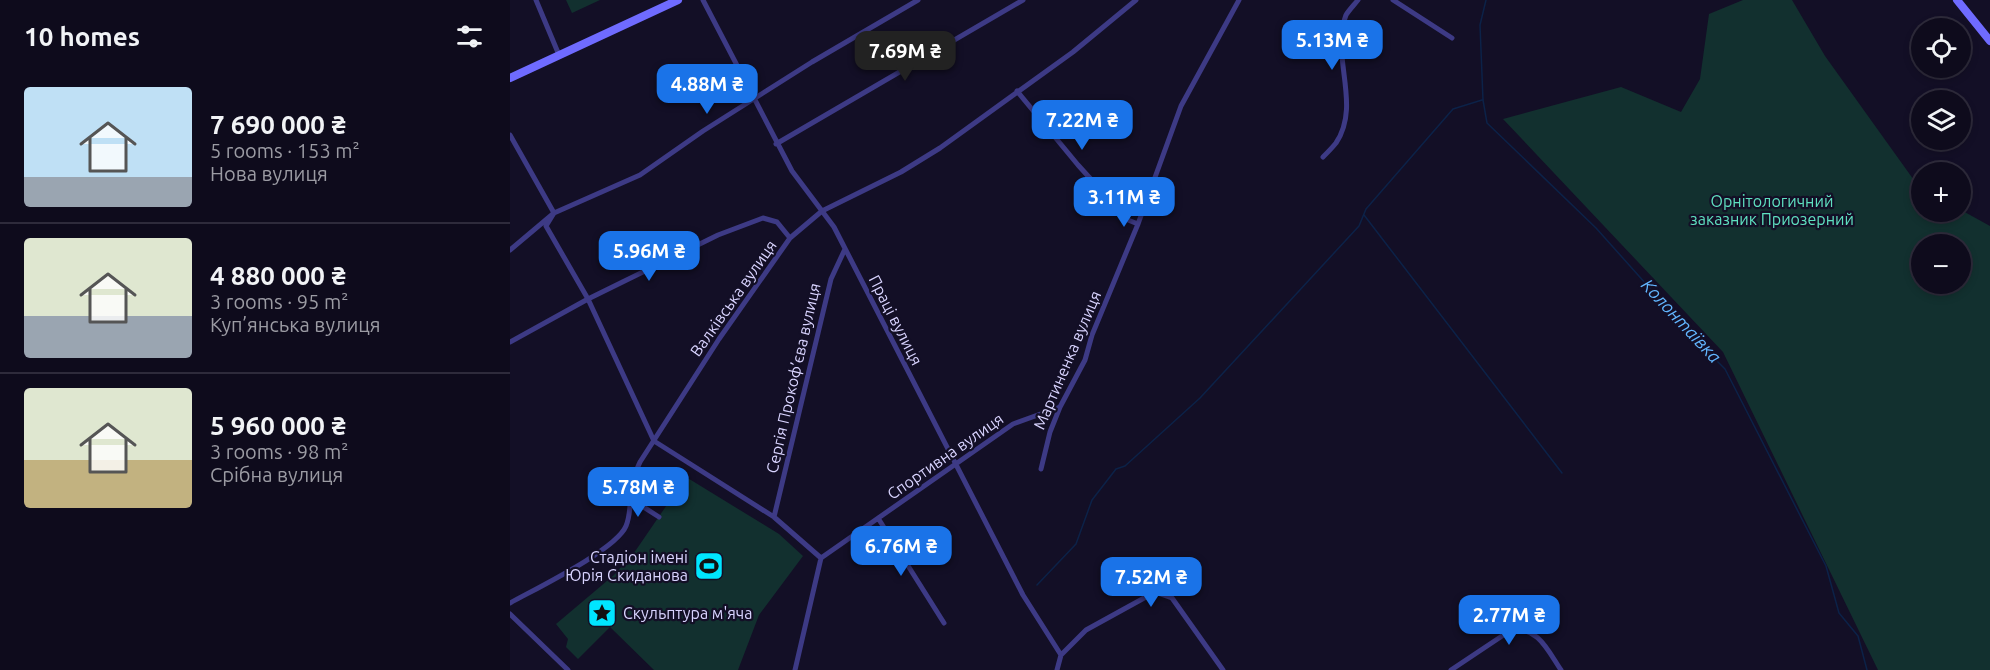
<!DOCTYPE html>
<meta charset="utf-8">
<style>
:root{--surface:#0e0b1c;--page:#171425;--text:#f1f3f6;--muted:#9b9ba3;--line:#2e2b3b;--accent:#1a73e8}
body{margin:0;font-family:Ubuntu,sans-serif;background:var(--page);color:var(--text);height:100vh;display:flex;flex-direction:column;font-size:22px;white-space:nowrap}
*{box-sizing:border-box;margin:0}
p{font-size:20px;color:var(--muted)}
.icon{flex:none;width:33px;height:33px;fill:none;stroke:currentColor;stroke-width:2;stroke-linecap:round;stroke-linejoin:round}
.map{position:relative;flex:1;overflow:hidden}
.panel{display:flex;flex-direction:column;background:var(--surface);width:510px}
.panel>*{flex:none}
.controls{position:absolute;left:1401px;top:18px;display:grid;gap:12px}
.controls a{display:grid;place-items:center;width:60px;height:60px;border-radius:50%;background:var(--surface);box-shadow:0 3px 9px #0003,0 0 0 2px var(--line);font-size:30px}
.price{position:absolute;translate:-50% -51px;padding:0 14px;border-radius:12px;background:var(--accent);color:#fff;font-size:20px;line-height:39px;filter:drop-shadow(0 2px 3px #0008)}
.price::after{content:'';position:absolute;left:50%;top:36px;width:18px;height:14px;margin-left:-9px;background:inherit;clip-path:polygon(0 0,100% 0,50% 100%)}
.price.selected{background:#222;color:#fff}
ul{padding:0;list-style:none}
li{display:flex;align-items:center;gap:18px;height:150px;padding:0 24px}
li+li{border-top:2px solid var(--line)}
li span{display:grid;place-items:center;flex:none;width:168px;height:120px;border-radius:6px;color:#555}
li>.icon{margin-inline-start:auto}
span .icon{width:72px;height:72px;fill:#fffc;stroke-width:1}
li b{font-size:26px}
h2{display:flex;justify-content:space-between;align-items:center;height:72px;padding:0 24px;font-size:26px}
main{display:flex;flex:1;min-height:0}
.map>svg:first-child{display:block}
.green{fill:#12302f;fill-rule:evenodd}
.lines{fill:none;stroke-linecap:round;stroke-linejoin:round}
.stream{stroke:#0c2248;stroke-width:1.5}
.minor{stroke:#3d3a85;stroke-width:5}
.secondary{stroke:#6f6bff;stroke-width:8}
.labels{text-anchor:middle;stroke-width:4.5;stroke-linejoin:round;paint-order:stroke}
.park-label{font-size:16px;fill:#5fe0c0;stroke:#130f26}
.street-label{font-size:16px;fill:#d9d4ff;stroke:#130f26}
.poi-label{font-size:16px;fill:#d9d4ff;stroke:#130f26;text-anchor:end}
.water-label{font-size:18px;font-style:italic;fill:#62b6ff;stroke:#130f26}
</style>
<main>
<section class="panel">
<h2>10 homes<svg class="icon" aria-label="filters" viewBox="0 0 24 24"><path d="M4 7h16M4 17h16"/><circle cx="9" cy="7" r="2"/><circle cx="15" cy="17" r="2"/></svg></h2>
<ul>
<li><span style="background:linear-gradient(#bfe0f5 75%,#9aa5b1 0)"><svg class="icon" aria-label="home" viewBox="0 0 24 24"><path d="M3 11l9-7 9 7M6 9v11h12V9"/></svg></span><div><b>7 690 000 ₴</b><p>5 rooms · 153 m²</p><p>Нова вулиця</p></div></li>
<li><span style="background:linear-gradient(#dfe7d0 65%,#9aa5b1 0)"><svg class="icon" aria-label="home" viewBox="0 0 24 24"><path d="M3 11l9-7 9 7M6 9v11h12V9"/></svg></span><div><b>4 880 000 ₴</b><p>3 rooms · 95 m²</p><p>Куп’янська вулиця</p></div></li>
<li><span style="background:linear-gradient(#dfe7d0 60%,#c2b280 0)"><svg class="icon" aria-label="home" viewBox="0 0 24 24"><path d="M3 11l9-7 9 7M6 9v11h12V9"/></svg></span><div><b>5 960 000 ₴</b><p>3 rooms · 98 m²</p><p>Срібна вулиця</p></div></li>
</ul>
</section>
<div class="map">
<svg width="1480" height="670" viewBox="0 0 1480 670">
<rect width="100%" height="100%" fill="#130f26"/>
<!-- green -->
<path class="green" d="M56 0H90L62 13Z
M1233 0H1282L1315 56 1411 190 1412 212 1451 210 1480 226V670H1368L1213 352 993 119 1111 87 1171 112 1190 79 1199 14ZM1450 244V284H1412V244Z
M176 477 269 534 293 556 249 615 228 670H144L100 627 68 659 56 647 58 639 46 624 104 575 126 550Z"/>
<g class="lines">
<!-- stream -->
<path class="stream" d="M976 0 970 25 973 100 977 123 1086 228 1187 341 1215 369 1316 566 1329 613 1348 636 1357 670
M854 215 1052 473
M527 585 566 544 582 500 606 469 615 466 690 398 849 226 856 209 943 109 972 100"/>
<!-- minor -->
<path class="minor" d="M26 0 49 55
M193 0 282 171 324 227 513 595 551 655
M883 0 942 38
M507 91 568 165 618 220 628 224
M0 135 44 213 36 226 78 299 144 441 264 517 311 558 285 670
M266 144 513 0
M813 157C817 153 822 148 826 143 852 104 820 56 836 15 839 10 844 5 848 0
M0 250 44 213 130 175 193 131 302 62 408 0
M0 342 78 299 208 235 253 218 267 222 280 238
M531 469 540 432 550 407 575 360 582 335 628 224 671 106 729 0
M121 499 149 517
M264 517 321 279 335 249
M368 518 434 623
M311 558 503 424 550 407
M0 603C25 589 106 550 116 526 121 514 120 501 121 489 122 479 126 471 130 462L209 339 280 238 312 211 391 172 430 148 563 52 626 0
M0 614 58 670
M547 670 551 655 576 630 645 592 662 598 713 670
M941 670 1001 630C1028 626 1038 651 1051 670"/>
<!-- secondary -->
<path class="secondary" d="M1447 0 1480 41
M0 78 168 0"/>
</g>
<!-- icons -->
<defs>
<g id="stadium-square" transform="scale(1.5)"><rect x="-9" y="-9" width="18" height="18" rx="4" fill="#00e5ff" stroke="#130f26"/><path d="M0-5a6.5 5 0 1 0 0 10a6.5 5 0 1 0 0-10ZM-3.5-1.8h7v3.6h-7Z" fill="#111"/></g>
<g id="sight-square" transform="scale(1.5)"><rect x="-9" y="-9" width="18" height="18" rx="4" fill="#00e5ff" stroke="#130f26"/><path d="M0-6L1.8-2.2L6-1.7L2.9 1.2L3.7 5.4L0 3.3L-3.7 5.4L-2.9 1.2L-6-1.7L-1.8-2.2Z" fill="#111"/></g>
</defs>
<g fill-rule="evenodd">
<use href="#stadium-square" x="199" y="566"/>
<use href="#sight-square" x="92" y="613"/>
</g>
<g class="labels">
<!-- park labels -->
<g class="park-label">
<text x="1262" y="207">Орнiтологичний<tspan x="1262" dy="18">заказник Приозерний</tspan></text>
</g>
<!-- street labels -->
<g class="street-label">
<text transform="translate(223 298) rotate(-55)" y="6">Валківська вулиця</text>
<text transform="translate(386 320) rotate(63)" y="6">Праці вулиця</text>
<text transform="translate(557 360) rotate(-67)" y="6">Мартиненка вулиця</text>
<text transform="translate(283 378) rotate(-77)" y="6">Сергія Прокоф’єва вулиця</text>
<text transform="translate(435 456) rotate(-35)" y="6">Спортивна вулиця</text>
</g>
<!-- poi labels -->
<g class="poi-label">
<text x="178" y="563">Стадiон імені<tspan x="178" dy="18">Юрія Скиданова</tspan></text>
<text x="113" y="619" text-anchor="start">Скульптура м'яча</text>
</g>
<!-- water labels -->
<g class="water-label">
<text transform="translate(1171 321) rotate(47)" y="6">Колонтаївка</text>
</g>
</g>
</svg>
<div class="controls">
<a><svg class="icon" aria-label="locate" viewBox="0 0 24 24"><circle cx="12" cy="12" r="6"/><path d="M12 2v4M12 18v4M2 12h4M18 12h4"/></svg></a>
<a><svg class="icon" aria-label="layers" viewBox="0 0 24 24"><path d="M12 4l9 5-9 5-9-5zM3 14l9 5 9-5"/></svg></a>
<a>+</a>
<a>−</a>
</div>
<b class="price" style="left:822px;top:71px">5.13M ₴</b>
<b class="price selected" style="left:395px;top:82px">7.69M ₴</b>
<b class="price" style="left:197px;top:115px">4.88M ₴</b>
<b class="price" style="left:572px;top:151px">7.22M ₴</b>
<b class="price" style="left:614px;top:228px">3.11M ₴</b>
<b class="price" style="left:139px;top:282px">5.96M ₴</b>
<b class="price" style="left:128px;top:518px">5.78M ₴</b>
<b class="price" style="left:391px;top:577px">6.76M ₴</b>
<b class="price" style="left:641px;top:608px">7.52M ₴</b>
<b class="price" style="left:999px;top:646px">2.77M ₴</b>
</div>
</main>
